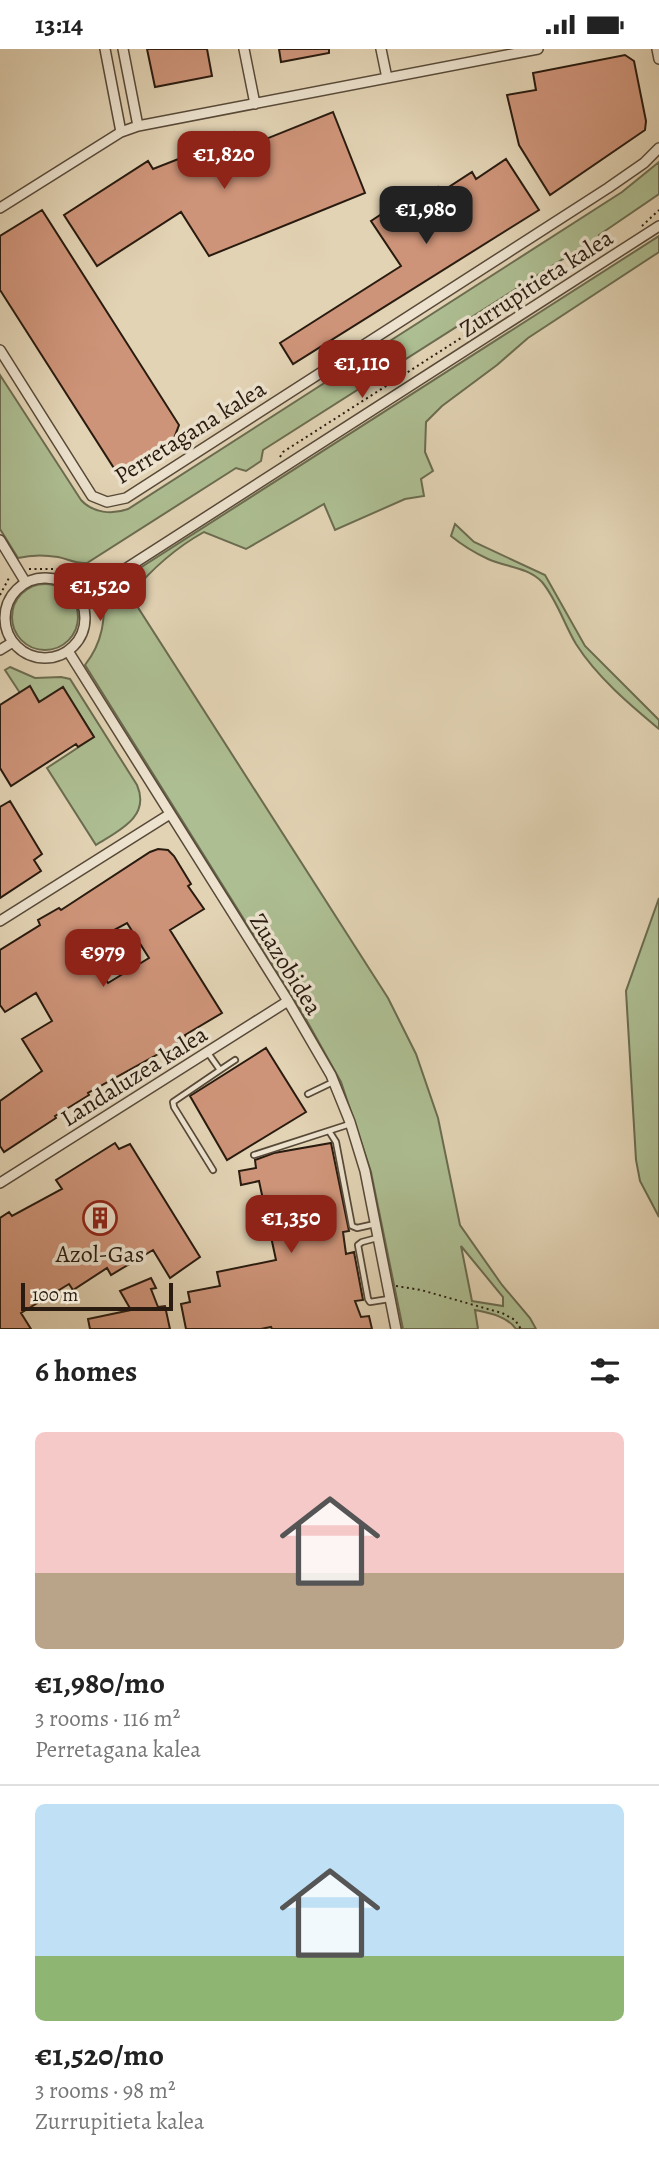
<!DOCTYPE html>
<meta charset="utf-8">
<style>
:root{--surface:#fff;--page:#f2f2f2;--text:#222;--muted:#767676;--line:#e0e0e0;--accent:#8f2418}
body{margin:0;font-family:Alegreya,serif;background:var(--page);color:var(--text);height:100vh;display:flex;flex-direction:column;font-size:26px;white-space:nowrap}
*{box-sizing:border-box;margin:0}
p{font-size:23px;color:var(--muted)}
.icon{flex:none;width:38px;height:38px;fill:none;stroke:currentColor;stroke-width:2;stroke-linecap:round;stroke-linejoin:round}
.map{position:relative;height:1280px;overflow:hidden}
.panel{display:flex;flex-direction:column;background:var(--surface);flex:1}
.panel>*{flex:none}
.scale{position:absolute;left:21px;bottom:18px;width:152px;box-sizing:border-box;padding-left:7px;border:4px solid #291b0f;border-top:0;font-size:19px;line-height:24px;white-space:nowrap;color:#291b0f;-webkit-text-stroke:5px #ece2ce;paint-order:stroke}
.price{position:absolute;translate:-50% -60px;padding:0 16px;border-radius:14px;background:var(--accent);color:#fff;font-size:23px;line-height:46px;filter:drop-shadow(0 2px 4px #0008)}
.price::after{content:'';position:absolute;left:50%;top:42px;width:21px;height:16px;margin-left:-10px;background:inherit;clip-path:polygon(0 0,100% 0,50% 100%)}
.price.selected{background:#222;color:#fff}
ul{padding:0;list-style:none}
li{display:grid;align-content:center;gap:14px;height:371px;padding:0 35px}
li+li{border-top:2px solid var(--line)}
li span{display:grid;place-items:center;height:217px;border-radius:10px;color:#555}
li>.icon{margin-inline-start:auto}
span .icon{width:126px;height:126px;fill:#fffc;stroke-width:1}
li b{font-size:30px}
h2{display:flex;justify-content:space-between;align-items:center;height:84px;padding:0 35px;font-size:30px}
.status{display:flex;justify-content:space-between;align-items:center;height:49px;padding:0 35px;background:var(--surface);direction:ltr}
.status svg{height:19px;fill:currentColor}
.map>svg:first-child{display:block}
.green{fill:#adbe92;stroke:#6b6c50;stroke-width:2;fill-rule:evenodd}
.building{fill:#ce9479;stroke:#291b0f;stroke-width:2;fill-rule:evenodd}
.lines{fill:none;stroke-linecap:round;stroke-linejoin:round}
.lane-casing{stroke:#574938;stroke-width:8}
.street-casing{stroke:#574938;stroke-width:12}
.path{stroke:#291b0f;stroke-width:2;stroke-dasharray:2 3.5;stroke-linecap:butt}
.lane{stroke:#ece2ce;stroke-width:4.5}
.street{stroke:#ece2ce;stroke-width:9}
.labels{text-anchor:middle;stroke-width:7;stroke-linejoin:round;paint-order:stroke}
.street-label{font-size:24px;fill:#291b0f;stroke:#ece2ce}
.poi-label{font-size:24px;fill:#291b0f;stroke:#ece2ce}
</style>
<div class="status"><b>13:14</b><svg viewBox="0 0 49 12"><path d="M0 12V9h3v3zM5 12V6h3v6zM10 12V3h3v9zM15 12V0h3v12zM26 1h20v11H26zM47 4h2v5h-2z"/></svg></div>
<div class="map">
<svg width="659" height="1280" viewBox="0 0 659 1280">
<rect width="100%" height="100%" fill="#e2d3b4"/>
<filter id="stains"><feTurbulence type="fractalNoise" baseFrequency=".00286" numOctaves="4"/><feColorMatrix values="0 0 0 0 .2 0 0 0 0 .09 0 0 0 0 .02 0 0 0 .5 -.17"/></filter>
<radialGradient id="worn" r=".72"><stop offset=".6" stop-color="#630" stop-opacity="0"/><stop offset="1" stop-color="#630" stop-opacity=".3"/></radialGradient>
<!-- green -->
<path class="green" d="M659 113V145L599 186 603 195 591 202 585 196 263 401 261 412 246 422 236 419 87 514C75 515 69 510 58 508 46 506 30 506 18 509L0 480V326L81 451C93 464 112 466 128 460L622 143Z
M659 187V203L656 205 528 289 497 316 442 357 426 373 425 403 433 422 421 430 424 447 405 450 335 481 324 455 246 500 204 483C177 498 150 522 130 546L388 949 416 1005 438 1069 460 1176 502 1236 530 1269 536 1280H516C507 1267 489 1264 475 1261L478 1280H403L371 1123 341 1033 303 965 85 616C103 593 105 571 104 542ZM461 1197 503 1248V1257L472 1252Z
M455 475 474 493 545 526 585 597 659 671V680C629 655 597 628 576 595 564 575 557 551 542 533 528 518 505 518 488 510 475 504 462 496 451 487Z
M12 568a33 33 0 1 1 66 0a33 33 0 1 1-66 0Z
M10 618 35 629 61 628 70 630 137 736C151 768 118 782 96 796L47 719 94 688 63 639 55 677 30 638 20 644 5 621Z
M659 849V1168L640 1132 636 1111 626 942Z"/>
<!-- building -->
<path class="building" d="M147 0H207L212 27 155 38Z
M279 0H329V4L281 13Z
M625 6 634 12 646 72 645 81 550 146 519 96 507 46 536 41 533 24Z
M333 63 365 144 209 207 181 163 97 217 64 166 148 112 153 120 199 102 197 97 234 83 241 100Z
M506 110 539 161 293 315 280 294 401 217 371 172 403 151 407 158 438 138 441 143 472 123 476 130Z
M42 161 179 376 173 392 119 427 0 241V187Z
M30 637 39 653 63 638 94 688 78 698 76 695 11 737 0 719V656Z
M10 752 42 805 34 811 41 822 0 849V758Z
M158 800 168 801 174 807 191 835 188 837 204 860 170 881 222 964 185 986 187 989 88 1044 89 1046 55 1067 56 1069 4 1103 0 1097V1052L42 1022 22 990 52 972 36 944 5 963 0 956V901L40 876 38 871 59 859 61 861 150 803ZM127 874 149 909 108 934 84 897Z
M266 999 306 1063 227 1111 190 1047Z
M115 1094 119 1100 130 1095 200 1208 170 1229 153 1201 111 1226 107 1219 73 1241 69 1235 21 1264 31 1280H0V1169L9 1163 12 1167 62 1140 56 1131Z
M331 1094 349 1182 343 1183 346 1205 354 1203 363 1251 355 1252 361 1268 369 1267 372 1280H272L271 1278 261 1280H186L181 1255 190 1253 188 1243 220 1237 217 1223 276 1211 259 1132 241 1136 239 1122 256 1119 255 1111 274 1104Z
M151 1229 156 1239 151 1240 158 1258 165 1257 170 1280H90L88 1270 131 1261 120 1242Z"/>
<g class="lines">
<!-- lane casing -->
<g class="lane-casing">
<path id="lane" d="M208 1004 220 1021 173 1053 174 1058 213 1121
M220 1021 235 1011
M308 1045 333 1033
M329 1082 336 1093 352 1177 357 1179 375 1175
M254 1106 350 1075
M377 1189 362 1193 358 1196 368 1250 370 1253 389 1250"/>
</g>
<!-- street casing -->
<g class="street-casing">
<path id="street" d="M105 0 121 83
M123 0 138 77
M244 0 255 55
M381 0 387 29
M657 0 659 10
M0 159 121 83 138 77 538 0
M0 301 92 447 107 453 126 449 608 139 644 114 659 99
M0 491 26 534
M5 569a40 40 0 1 1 80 0a40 40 0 1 1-80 0Z
M80 549 659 177
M0 601 13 593
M68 602 288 952 331 1026 350 1073 365 1122 396 1280
M0 872 170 765
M0 1134 288 952"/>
</g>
<!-- path -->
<path class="path" d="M642 177 659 161
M280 408 283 403 550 232 572 220
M29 520H56L81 531 94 528
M0 546 10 527
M396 1237 421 1241 502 1264 515 1271 521 1280"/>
<!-- lane -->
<use href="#lane" class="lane"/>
<!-- street -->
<use href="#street" class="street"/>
</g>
<!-- icons -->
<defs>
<g id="building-ring" transform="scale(1.75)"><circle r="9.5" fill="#ece2ce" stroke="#8f2418" stroke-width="1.5"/><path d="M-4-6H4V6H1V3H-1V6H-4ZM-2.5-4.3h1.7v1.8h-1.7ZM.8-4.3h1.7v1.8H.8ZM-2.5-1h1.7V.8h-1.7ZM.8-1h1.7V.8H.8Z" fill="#8f2418"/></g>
</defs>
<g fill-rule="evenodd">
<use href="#building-ring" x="100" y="1169"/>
</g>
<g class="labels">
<!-- street labels -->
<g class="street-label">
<text transform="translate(536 234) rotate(-33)" y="8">Zurrupitieta kalea</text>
<text transform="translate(190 383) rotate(-32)" y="8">Perretagana kalea</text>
<text transform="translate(286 915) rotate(58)" y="8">Zuazobidea</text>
<text transform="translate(134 1027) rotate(-32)" y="8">Landaluzea kalea</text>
</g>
<!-- poi labels -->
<g class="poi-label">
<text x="100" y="1213">Azol-Gas</text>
</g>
</g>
<rect width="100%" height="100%" filter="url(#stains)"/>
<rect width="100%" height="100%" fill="url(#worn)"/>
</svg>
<div class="scale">100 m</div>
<b class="price" style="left:224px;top:142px">€1,820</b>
<b class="price selected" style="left:426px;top:197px">€1,980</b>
<b class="price" style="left:362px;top:351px">€1,110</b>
<b class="price" style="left:100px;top:574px">€1,520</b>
<b class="price" style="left:103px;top:940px">€979</b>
<b class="price" style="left:291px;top:1206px">€1,350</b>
</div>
<section class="panel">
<h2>6 homes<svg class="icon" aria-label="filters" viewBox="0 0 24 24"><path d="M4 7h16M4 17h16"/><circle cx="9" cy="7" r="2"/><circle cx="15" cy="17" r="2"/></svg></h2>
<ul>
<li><span style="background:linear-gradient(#f6c9c9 65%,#b9a48a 0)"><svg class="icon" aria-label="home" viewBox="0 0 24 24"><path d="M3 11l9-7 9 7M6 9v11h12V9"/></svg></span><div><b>€1,980/mo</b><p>3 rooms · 116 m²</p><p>Perretagana kalea</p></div></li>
<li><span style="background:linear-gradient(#bfe0f5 70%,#8fb573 0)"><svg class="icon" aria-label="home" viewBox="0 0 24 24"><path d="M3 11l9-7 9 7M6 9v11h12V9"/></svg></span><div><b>€1,520/mo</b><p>3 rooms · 98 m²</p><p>Zurrupitieta kalea</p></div></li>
</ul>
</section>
